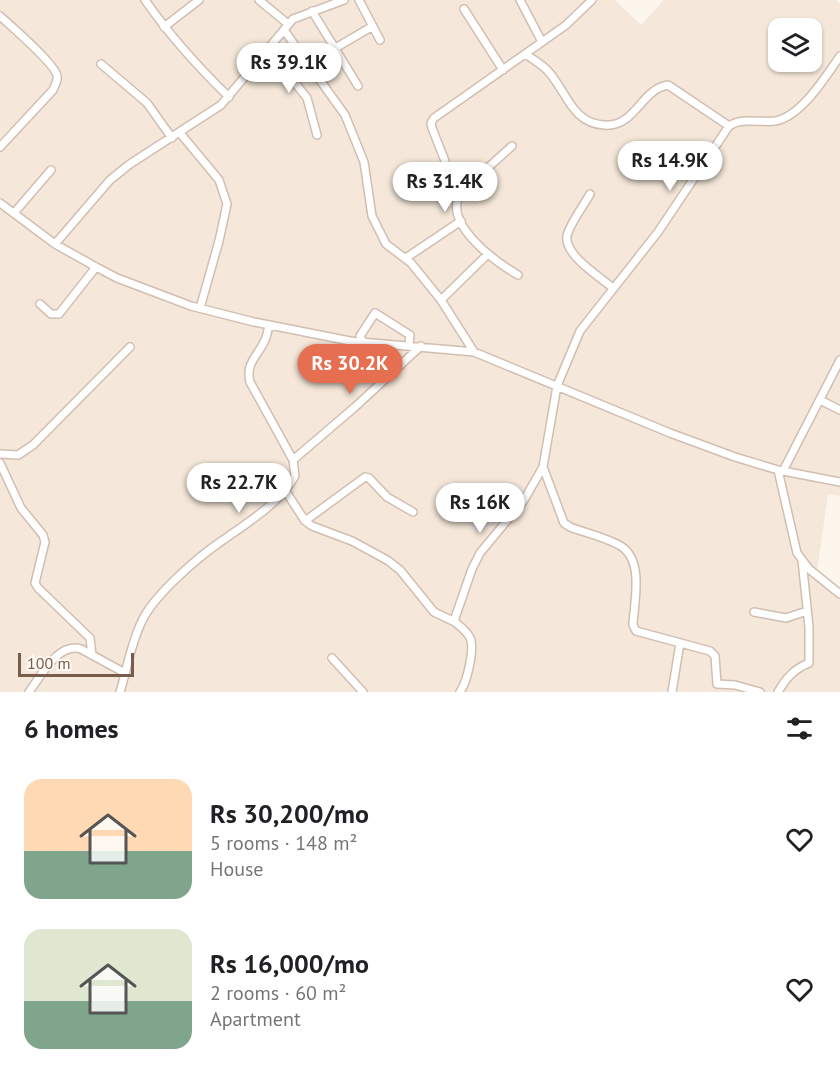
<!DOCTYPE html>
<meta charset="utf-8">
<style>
:root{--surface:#fff;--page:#f2f2f2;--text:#202124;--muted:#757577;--accent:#e76f51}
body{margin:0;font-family:"PT Sans",sans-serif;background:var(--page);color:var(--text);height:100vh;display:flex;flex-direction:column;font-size:22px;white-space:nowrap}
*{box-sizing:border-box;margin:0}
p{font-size:20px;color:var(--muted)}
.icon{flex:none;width:33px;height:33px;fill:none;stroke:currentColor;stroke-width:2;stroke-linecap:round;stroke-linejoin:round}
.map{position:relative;height:692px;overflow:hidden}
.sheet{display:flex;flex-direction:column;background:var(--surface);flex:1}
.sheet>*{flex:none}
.buttons{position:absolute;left:768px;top:18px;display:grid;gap:12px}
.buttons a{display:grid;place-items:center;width:54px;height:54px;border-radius:12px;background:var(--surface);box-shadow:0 2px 4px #0004;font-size:30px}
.scale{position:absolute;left:18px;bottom:15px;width:116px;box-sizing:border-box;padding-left:6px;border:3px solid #7a5c4d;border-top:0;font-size:16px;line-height:21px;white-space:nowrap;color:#7a5c4d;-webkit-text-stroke:4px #fffaf3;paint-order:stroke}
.price{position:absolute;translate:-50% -51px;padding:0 14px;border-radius:21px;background:#fff;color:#222;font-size:20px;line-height:39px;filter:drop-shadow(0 2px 3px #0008)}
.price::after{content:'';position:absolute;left:50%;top:36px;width:18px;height:14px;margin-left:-9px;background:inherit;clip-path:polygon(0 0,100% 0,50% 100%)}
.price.current{background:var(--accent);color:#fff}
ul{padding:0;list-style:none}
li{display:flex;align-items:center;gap:18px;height:150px;padding:0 24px}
li span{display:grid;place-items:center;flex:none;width:168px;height:120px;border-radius:18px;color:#555}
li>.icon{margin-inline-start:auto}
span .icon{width:72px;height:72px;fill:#fffc;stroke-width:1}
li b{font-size:26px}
h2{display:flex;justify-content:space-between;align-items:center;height:72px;padding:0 24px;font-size:26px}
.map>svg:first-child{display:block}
.residential{fill:#f5e8da;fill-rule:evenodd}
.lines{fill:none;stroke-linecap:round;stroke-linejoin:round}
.street-casing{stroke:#d1beb0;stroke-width:10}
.street{stroke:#fff;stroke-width:7}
</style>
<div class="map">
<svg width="840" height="692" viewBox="0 0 840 692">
<rect width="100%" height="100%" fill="#fdf6ec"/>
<!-- residential -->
<path class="residential" d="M0 0H615L641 25 664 0H837L840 4V496L828 494 816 579 840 591V692H0ZM778 28H812V62H778Z"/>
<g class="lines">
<!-- street casing -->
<g class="street-casing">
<path id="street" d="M145 0C170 36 198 67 229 97
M259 0 288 24
M359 0 380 40
M520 0 542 42
M464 9 503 70
M312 11 358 86
M0 16C11 26 56 65 57 76 58 81 55 85 53 90L0 147
M164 27 199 0
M284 30 345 115 364 162 372 216 386 244 411 263 441 300 474 352
M268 49 307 98 317 135
M525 54 566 25 592 0
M101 64 147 103 172 138
M308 64 373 26
M180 133 219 180 227 204 219 241 200 308
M512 146 462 191C439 222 496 262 518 275
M445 161 432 128 431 123 434 118 525 54C533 59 541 64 547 70 567 91 571 123 604 125 635 128 641 89 668 85L729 126
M590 194C584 205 569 225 567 236 564 255 600 277 613 288
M0 203 55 244 96 267 117 278 191 306 254 322 350 341 474 352 670 433 735 457 778 470 840 482
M14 213 51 170
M55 244 110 180 130 164 221 105 293 19 344 0
M406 258 461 221
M441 300 487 255
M40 304 51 314H59L96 267
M363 342 360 336 375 313 410 335 409 345
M820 400 840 410
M0 454 18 455 33 445 130 347
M293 460 355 407 421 346
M0 463 21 508 43 535 45 542 35 583 38 588 90 638 92 655
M543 467 564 523 570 527C586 533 604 537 619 545 645 559 634 601 633 625L636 631 710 651 715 656 717 684 735 685 760 692
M778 470 797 553 809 569 840 594
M783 471 840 360
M285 490 305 521 312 526 352 541 387 560 400 570 434 612 455 622
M305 521 365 477 369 478 387 497 413 512
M754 612 786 618 807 611
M332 658 363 692
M29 692C41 676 58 642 81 649L125 673
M120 692C127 669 131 643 142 621 154 595 198 557 223 540 246 524 281 502 295 476L293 460 250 382C245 363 258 356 265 340 267 336 268 330 269 325
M460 692C467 682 476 646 469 636 466 631 460 626 455 622V618L472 569 480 553 524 500 543 467 557 386 580 331 658 232 729 126C741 117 761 123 775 121 801 117 826 76 840 56
M672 692 680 643
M778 692C786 678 794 669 809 663V627L802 560"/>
</g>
<!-- street -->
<use href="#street" class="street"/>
</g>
</svg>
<div class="buttons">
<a><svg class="icon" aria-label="layers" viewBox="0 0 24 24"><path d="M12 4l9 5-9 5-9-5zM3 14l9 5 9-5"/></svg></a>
</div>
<div class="scale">100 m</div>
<b class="price" style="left:289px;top:94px">Rs 39.1K</b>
<b class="price" style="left:670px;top:192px">Rs 14.9K</b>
<b class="price" style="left:445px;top:213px">Rs 31.4K</b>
<b class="price current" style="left:350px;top:395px">Rs 30.2K</b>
<b class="price" style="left:239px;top:514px">Rs 22.7K</b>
<b class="price" style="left:480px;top:534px">Rs 16K</b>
</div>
<section class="sheet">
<h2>6 homes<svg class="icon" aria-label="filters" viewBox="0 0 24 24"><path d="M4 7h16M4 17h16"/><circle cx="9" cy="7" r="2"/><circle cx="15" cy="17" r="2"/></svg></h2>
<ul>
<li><span style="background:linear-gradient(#ffd9b3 60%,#7fa58c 0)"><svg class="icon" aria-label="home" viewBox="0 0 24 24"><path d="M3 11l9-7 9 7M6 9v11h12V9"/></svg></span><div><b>Rs 30,200/mo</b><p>5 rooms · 148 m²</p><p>House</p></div><svg class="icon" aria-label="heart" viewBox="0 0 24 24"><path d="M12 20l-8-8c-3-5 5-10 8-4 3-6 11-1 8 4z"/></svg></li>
<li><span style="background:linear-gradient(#dfe7d0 60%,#7fa58c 0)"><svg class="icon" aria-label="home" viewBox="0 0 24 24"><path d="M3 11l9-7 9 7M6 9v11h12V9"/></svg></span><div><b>Rs 16,000/mo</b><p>2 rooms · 60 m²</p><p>Apartment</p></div><svg class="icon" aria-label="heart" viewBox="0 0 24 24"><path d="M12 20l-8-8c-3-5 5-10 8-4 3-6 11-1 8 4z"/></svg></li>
</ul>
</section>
